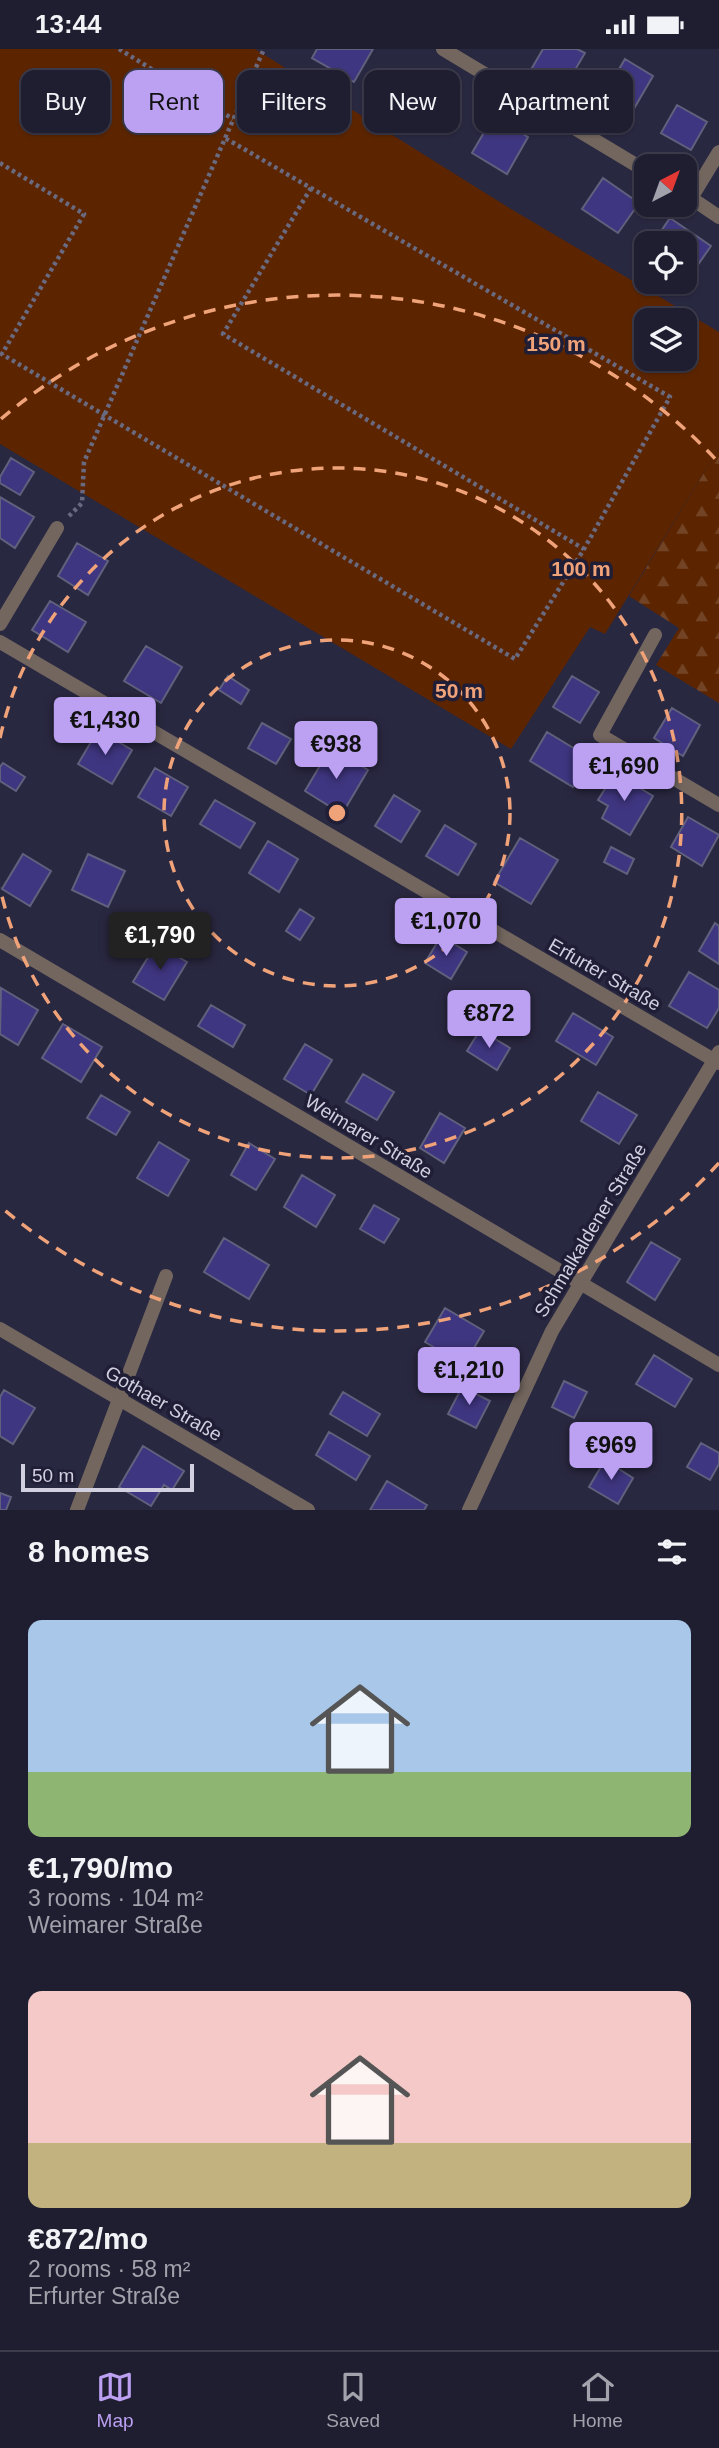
<!DOCTYPE html>
<meta charset="utf-8">
<style>
:root{--surface:#1f1e31;--page:#2c2b3d;--text:#f1f3f6;--muted:#a1a2ab;--line:#3c3c4d;--accent:#bca0f2}
body{margin:0;font-family:Helvetica,sans-serif;background:var(--page);color:var(--text);height:100vh;display:flex;flex-direction:column;font-size:26px;white-space:nowrap}
*{box-sizing:border-box;margin:0}
p{font-size:23px;color:var(--muted)}
.icon{flex:none;width:38px;height:38px;fill:none;stroke:currentColor;stroke-width:2;stroke-linecap:round;stroke-linejoin:round}
.map{position:relative;height:1461px;overflow:hidden}
.side{display:flex;flex-direction:column;background:var(--surface);flex:1}
.side>*{flex:none}
.banner{position:absolute;left:21px;top:21px;width:677px;height:63px;display:flex;gap:14px}
.needle{width:46px;rotate:41deg}
.fabs{position:absolute;left:634px;top:105px;display:grid;gap:14px}
.fabs a{display:grid;place-items:center;width:63px;height:63px;border-radius:14px;background:var(--surface);box-shadow:0 2px 5px #0004,0 0 0 2px var(--line);font-size:35px}
.scale{position:absolute;left:21px;bottom:18px;width:173px;box-sizing:border-box;padding-left:7px;border:4px solid #d0d0e1;border-top:0;font-size:19px;line-height:24px;white-space:nowrap;color:#d0d0e1;-webkit-text-stroke:5px #1f1e36;paint-order:stroke}
.price{position:absolute;translate:-50% -60px;padding:0 16px;border-radius:7px;background:var(--accent);color:#111;font-size:23px;line-height:46px;filter:drop-shadow(0 2px 4px #0008)}
.price::after{content:'';position:absolute;left:50%;top:42px;width:21px;height:16px;margin-left:-10px;background:inherit;clip-path:polygon(0 0,100% 0,50% 100%)}
.price.on{background:#222;color:#fff}
ul{padding:0;list-style:none}
li{display:grid;align-content:center;gap:14px;height:371px;padding:0 28px}
li span{display:grid;place-items:center;height:217px;border-radius:14px;color:#555}
li>.icon{margin-inline-start:auto}
span .icon{width:126px;height:126px;fill:#fffc;stroke-width:1}
li b{font-size:30px}
h2{display:flex;justify-content:space-between;align-items:center;height:84px;padding:0 28px;font-size:30px}
.tag{padding:0 24px;border-radius:14px;background:var(--surface);box-shadow:0 2px 5px #0004,0 0 0 2px var(--line);font-size:24px;line-height:63px}
.tag.on{background:var(--accent);color:#111}
.status{display:flex;justify-content:space-between;align-items:center;height:49px;padding:0 35px;background:var(--surface);direction:ltr}
.status svg{height:19px;fill:currentColor}
.menu{display:flex;justify-content:space-around;align-items:center;height:98px;border-top:2px solid var(--line);background:var(--surface);font-size:19px;color:var(--muted)}
.menu a{display:grid;justify-items:center;gap:4px}
.menu .on{color:var(--accent)}
.map>svg:first-child{display:block}
.forest{fill:url(#forest-firs)}
.garden{fill:#5c2500;fill-rule:evenodd}
.building{fill:#3f3681;stroke:#61607d;stroke-width:2}
.lines{fill:none;stroke-linecap:round;stroke-linejoin:round}
.path{stroke:#69697f;stroke-width:4.5;stroke-dasharray:3.5 3.5;stroke-linecap:butt}
.street{stroke:#73665f;stroke-width:14}
.ring{fill:none;stroke:#f0a279;stroke-width:3.5;stroke-dasharray:12 9}
.labels{text-anchor:middle;stroke-width:7;stroke-linejoin:round;paint-order:stroke}
.street-label{font-size:19px;fill:#d0d0e1;stroke:#1f1e36}
.centre{fill:#f0a279;stroke:#1f1e36;stroke-width:3.5}
.ring-label{font-size:21px;text-anchor:middle;font-weight:bold;fill:#f0a279;stroke:#1f1e36;stroke-width:7;stroke-linejoin:round;paint-order:stroke}
</style>
<div class="status"><b>13:44</b><svg viewBox="0 0 49 12"><path d="M0 12V9h3v3zM5 12V6h3v6zM10 12V3h3v9zM15 12V0h3v12zM26 1h20v11H26zM47 4h2v5h-2z"/></svg></div>
<div class="map">
<svg width="719" height="1461" viewBox="0 0 719 1461">
<defs>
<pattern id="forest-firs" width="22" height="20" patternUnits="userSpaceOnUse" patternTransform="scale(1.75)"><rect width="22" height="20" fill="#5c2500"/><path d="M5 1l3.5 6h-7zM16 11l3.5 6h-7z" fill="#724425"/></pattern>
</defs>
<rect width="100%" height="100%" fill="#292841"/>
<!-- forest -->
<path class="forest" d="M719 399V654L656 616 679 579 629 547Z"/>
<!-- garden -->
<path class="garden" d="M0 0H255L506 157 719 283V399L605 585 590 578 511 700 0 395ZM646 271H684V310H646Z"/>
<!-- building -->
<path class="building" d="M317 0H373L354 33 312 9Z
M543 0H577L585 4 565 38 532 19Z
M625 10 653 27 629 68 601 51Z
M417 21 449 40 433 68 401 50Z
M677 56 707 73 691 101 661 84Z
M493 68 528 88 507 125 472 104Z
M603 129 639 154 618 184 582 160Z
M670 169 711 197 688 230 684 227V194H653Z
M11 409 34 423 20 446 0 434V428Z
M0 448 34 468 15 499 0 489Z
M77 494 108 512 88 546 58 527Z
M50 552 86 573 68 603 32 581Z
M146 597 182 618 161 654 124 632Z
M228 627 249 641 241 655 219 641Z
M572 627 599 643 580 674 553 658Z
M672 659 700 676 683 707 654 689Z
M262 674 291 690 276 715 248 699Z
M98 681 132 701 112 735 78 715Z
M547 683 590 709 573 738 530 712Z
M331 698 368 721 342 765 305 742Z
M3 714 25 728 16 742 0 732V718Z
M155 719 188 738 171 767 138 748Z
M615 724 653 747 630 786 602 769 608 757 598 751Z
M394 746 420 762 401 793 375 777Z
M215 751 255 774 240 799 200 775Z
M688 768 719 786 702 817 671 798Z
M445 776 476 795 458 826 426 807Z
M520 789 558 811 531 855 494 833Z
M268 792 298 810 279 843 249 824Z
M611 798 634 810 627 825 604 813Z
M23 805 51 822 30 857 2 840Z
M88 805 125 822 108 858 72 841Z
M300 860 314 869 300 891 286 882Z
M715 874 719 877V915L699 902Z
M441 887 467 903 451 930 425 914Z
M156 895 187 913 164 951 133 933Z
M689 923 719 941V959L707 979 669 957Z
M1 939 38 961 18 996 0 985Z
M211 956 245 976 233 998 198 977Z
M573 964 613 988 596 1016 556 992Z
M63 975 102 998 81 1033 42 1009Z
M480 981 510 999 497 1021 467 1002Z
M305 995 332 1011 311 1046 284 1030Z
M363 1025 394 1043 377 1071 346 1053Z
M598 1043 637 1066 619 1095 581 1072Z
M101 1046 130 1063 116 1086 87 1069Z
M440 1064 465 1079 444 1114 420 1099Z
M159 1093 189 1111 168 1147 137 1129Z
M249 1094 275 1110 256 1141 231 1126Z
M302 1126 335 1146 316 1178 284 1158Z
M374 1156 399 1170 384 1194 360 1180Z
M224 1189 269 1216 249 1250 204 1223Z
M651 1193 680 1210 655 1251 627 1233Z
M445 1259 484 1282 464 1316 425 1293Z
M654 1306 692 1330 675 1358 636 1335Z
M564 1332 587 1343 574 1369 552 1358Z
M462 1338 490 1352 476 1379 448 1365Z
M4 1341 35 1359 13 1395 0 1387V1348Z
M343 1343 380 1365 367 1387 330 1365Z
M329 1383 370 1407 356 1431 316 1406Z
M701 1394 719 1404V1415L710 1431 687 1418Z
M143 1397 184 1422 172 1441 164 1436 151 1457 119 1438Z
M605 1411 633 1429 618 1455 589 1438Z
M387 1432 427 1456 424 1461H370Z
M0 1444 11 1448 6 1461H0Z"/>
<g class="lines">
<!-- path -->
<path class="path" d="M119 0 233 70
M0 114 84 165 2 305
M311 139 223 285 584 500
M0 304 515 610 584 500 670 348 225 89
M69 467 82 454 84 413 264 0"/>
<!-- street -->
<path class="street" d="M443 0 646 122
M685 145 719 168
M691 149 719 103
M0 575 57 479
M655 586 600 686 719 756
M0 593 719 1014
M0 891 719 1316
M0 1280 308 1461
M77 1461 166 1227
M469 1461 552 1282 719 1003"/>
</g>
<!-- distance rings -->
<g class="ring">
<circle cx="337" cy="764" r="173"/>
<path d="M0 689A345 345 0 1 1 0 839"/>
<path d="M719 1114A518 518 0 0 1 1 1158M1 370A518 518 0 0 1 719 414"/>
</g>
<g class="labels">
<!-- street labels -->
<g class="street-label">
<text transform="translate(605 925) rotate(30)" y="7">Erfurter Straße</text>
<text transform="translate(369 1087) rotate(31)" y="7">Weimarer Straße</text>
<text transform="translate(590 1181) rotate(-59)" y="7">Schmalkaldener Straße</text>
<text transform="translate(164 1354) rotate(30)" y="7">Gothaer Straße</text>
</g>
</g>
<circle cx="337" cy="764" r="10" class="centre"/>
<g class="ring-label">
<text x="556" y="302">150 m</text>
<text x="581" y="527">100 m</text>
<text x="459" y="649">50 m</text>
</g>
</svg>
<div class="fabs">
<a><svg class="needle" viewBox="-14 -14 28 28"><path d="M0-13l5 13h-10z" fill="#e53935"/><path d="M0 13l5-13h-10z" fill="#a1a2ab"/></svg></a>
<a><svg class="icon" aria-label="locate" viewBox="0 0 24 24"><circle cx="12" cy="12" r="6"/><path d="M12 2v4M12 18v4M2 12h4M18 12h4"/></svg></a>
<a><svg class="icon" aria-label="layers" viewBox="0 0 24 24"><path d="M12 4l9 5-9 5-9-5zM3 14l9 5 9-5"/></svg></a>
</div>
<div class="scale">50 m</div>
<b class="price" style="left:105px;top:708px">€1,430</b>
<b class="price" style="left:336px;top:732px">€938</b>
<b class="price" style="left:624px;top:754px">€1,690</b>
<b class="price" style="left:446px;top:909px">€1,070</b>
<b class="price on" style="left:160px;top:923px">€1,790</b>
<b class="price" style="left:489px;top:1001px">€872</b>
<b class="price" style="left:469px;top:1358px">€1,210</b>
<b class="price" style="left:611px;top:1433px">€969</b>
<div class="banner">
<a class="tag">Buy</a>
<a class="tag on">Rent</a>
<a class="tag">Filters</a>
<a class="tag">New</a>
<a class="tag">Apartment</a>
</div>
</div>
<section class="side">
<h2>8 homes<svg class="icon" aria-label="filters" viewBox="0 0 24 24"><path d="M4 7h16M4 17h16"/><circle cx="9" cy="7" r="2"/><circle cx="15" cy="17" r="2"/></svg></h2>
<ul>
<li><span style="background:linear-gradient(#a9c7e8 70%,#8fb573 0)"><svg class="icon" aria-label="home" viewBox="0 0 24 24"><path d="M3 11l9-7 9 7M6 9v11h12V9"/></svg></span><div><b>€1,790/mo</b><p>3 rooms · 104 m²</p><p>Weimarer Straße</p></div></li>
<li><span style="background:linear-gradient(#f6c9c9 70%,#c2b280 0)"><svg class="icon" aria-label="home" viewBox="0 0 24 24"><path d="M3 11l9-7 9 7M6 9v11h12V9"/></svg></span><div><b>€872/mo</b><p>2 rooms · 58 m²</p><p>Erfurter Straße</p></div></li>
</ul>
</section>
<nav class="menu">
<a class="on"><svg class="icon" aria-label="map" viewBox="0 0 24 24"><path d="M3 6l6-2 6 2 6-2v14l-6 2-6-2-6 2zM9 4v14M15 6v14"/></svg>Map</a>
<a><svg class="icon" aria-label="saved" viewBox="0 0 24 24"><path d="M7 4h10v16l-5-4-5 4z"/></svg>Saved</a>
<a><svg class="icon" aria-label="home" viewBox="0 0 24 24"><path d="M3 11l9-7 9 7M6 9v11h12V9"/></svg>Home</a>
</nav>
